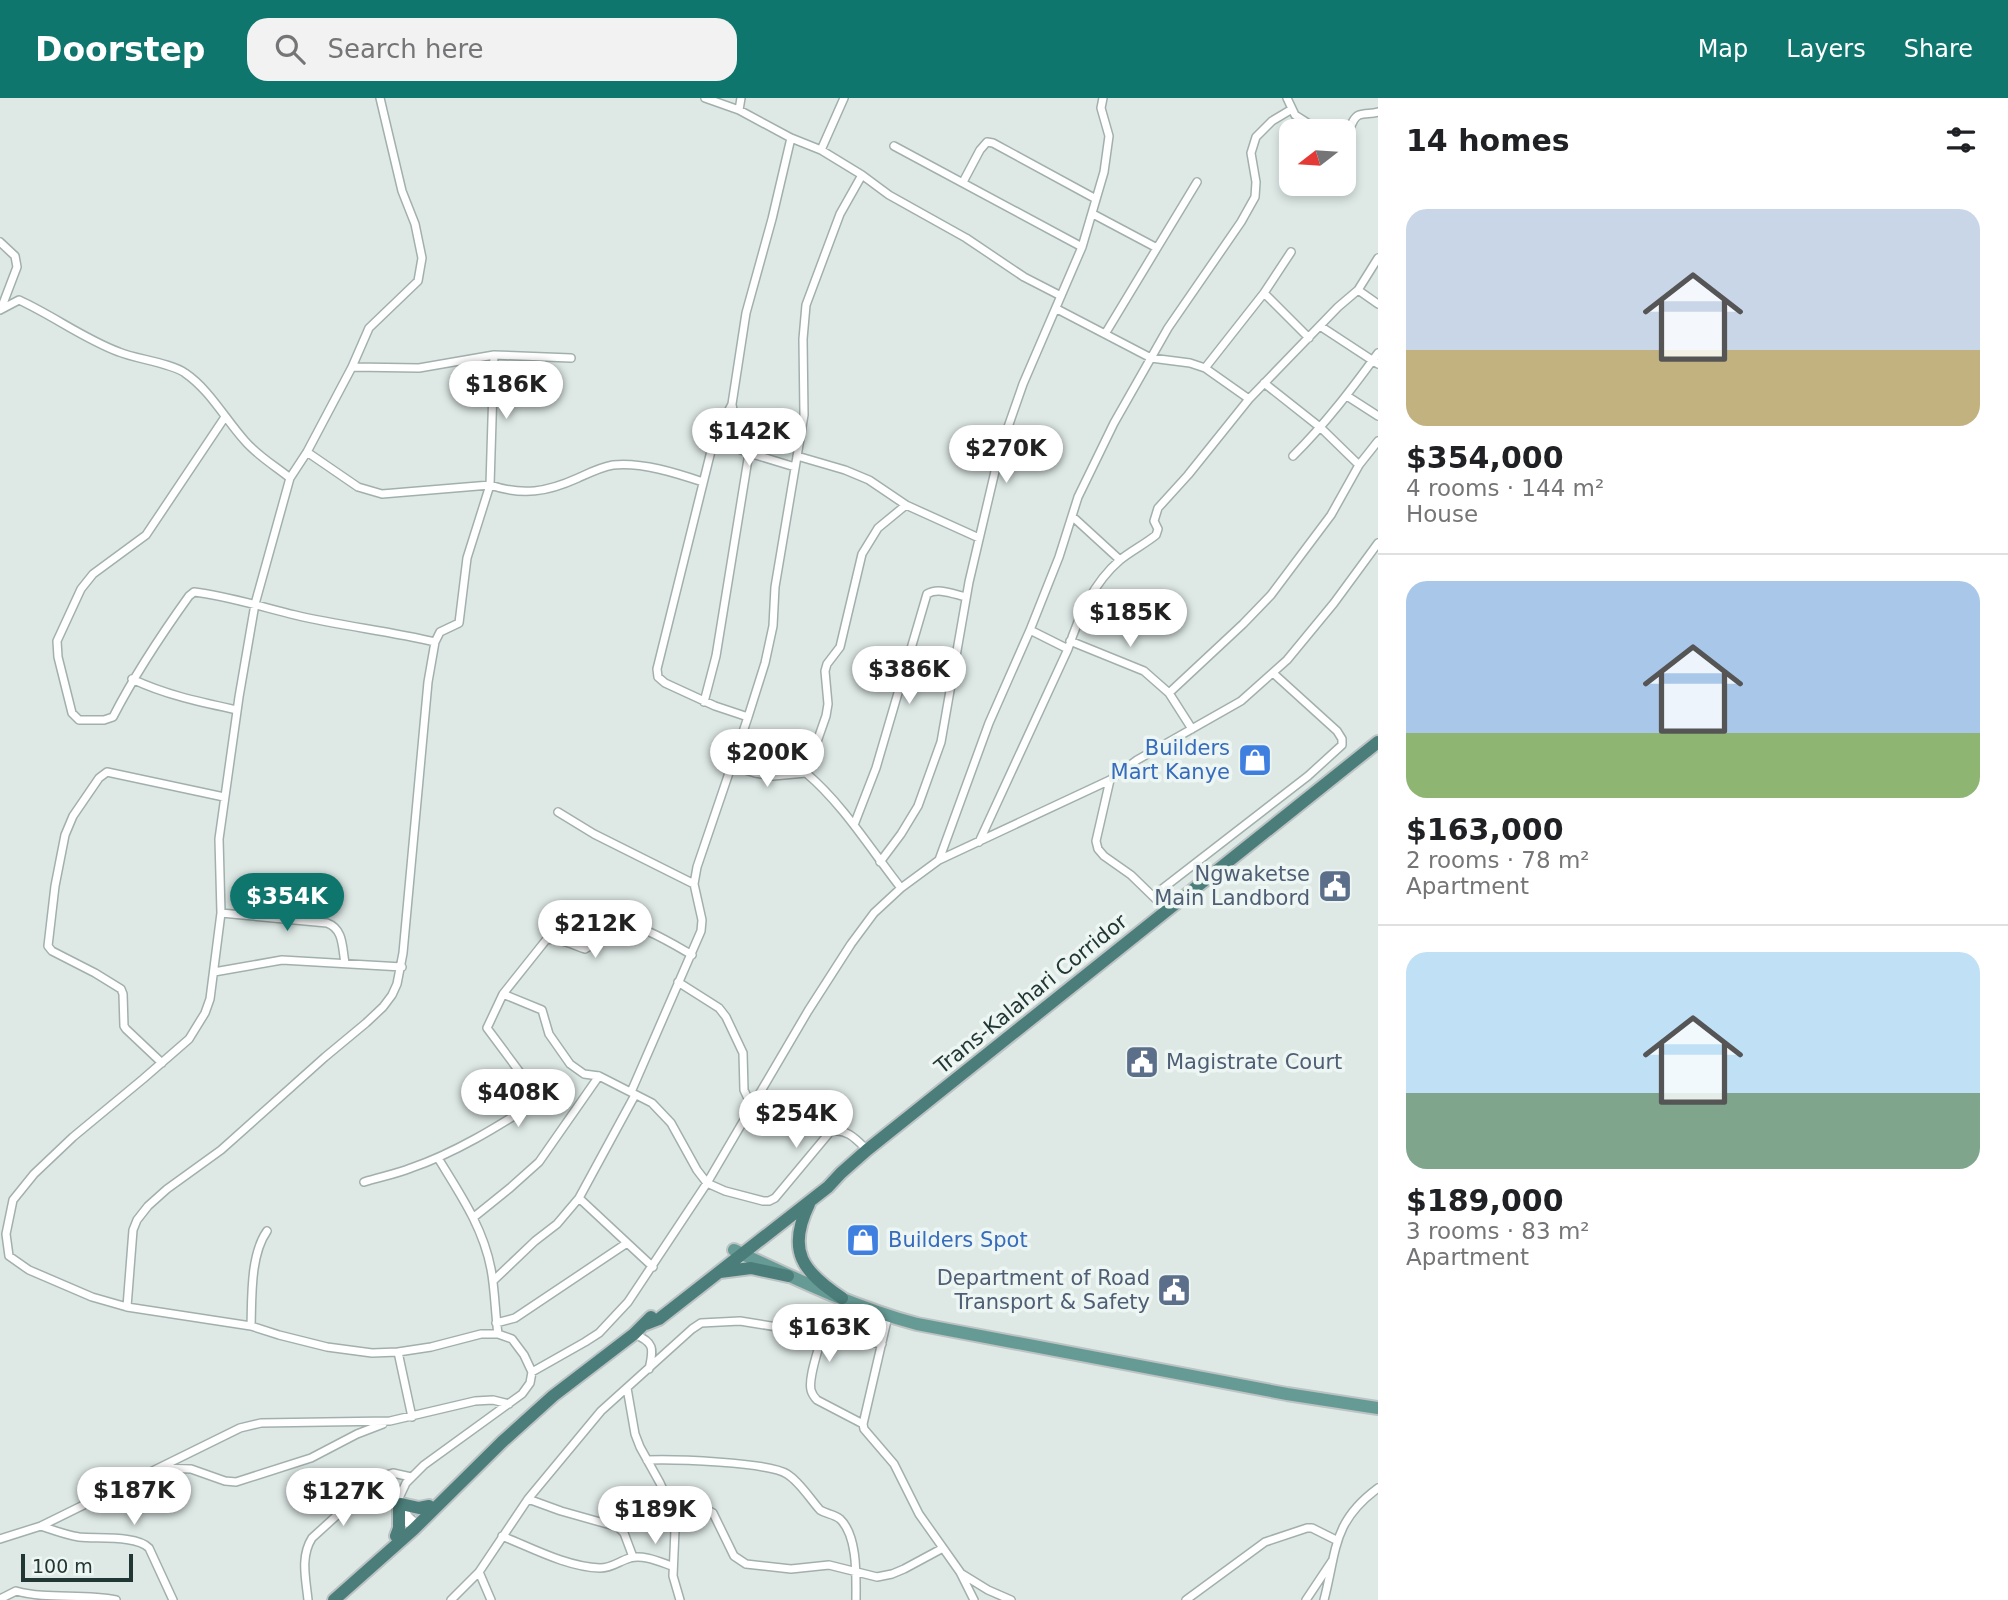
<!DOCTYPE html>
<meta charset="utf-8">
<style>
:root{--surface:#fff;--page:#f2f2f2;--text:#202124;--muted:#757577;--line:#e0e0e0;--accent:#0f766e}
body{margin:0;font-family:"DejaVu Sans",sans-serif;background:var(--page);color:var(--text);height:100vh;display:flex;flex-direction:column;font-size:26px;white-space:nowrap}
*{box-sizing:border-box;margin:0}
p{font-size:23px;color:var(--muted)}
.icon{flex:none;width:38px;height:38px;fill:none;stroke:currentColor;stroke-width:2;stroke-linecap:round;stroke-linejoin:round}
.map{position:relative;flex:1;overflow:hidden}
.details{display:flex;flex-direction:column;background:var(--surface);width:630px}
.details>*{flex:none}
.needle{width:46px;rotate:253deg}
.buttons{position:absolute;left:1279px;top:21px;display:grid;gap:14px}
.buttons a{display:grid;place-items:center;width:77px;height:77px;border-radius:14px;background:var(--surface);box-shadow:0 4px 10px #0003;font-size:35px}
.scale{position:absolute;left:21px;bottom:18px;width:112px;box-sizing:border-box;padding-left:7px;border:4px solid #213734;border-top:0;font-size:19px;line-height:24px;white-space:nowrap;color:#213734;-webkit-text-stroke:5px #eef6f3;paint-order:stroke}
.price{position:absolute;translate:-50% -60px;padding:0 16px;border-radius:24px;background:#fff;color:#222;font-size:23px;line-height:46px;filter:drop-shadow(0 2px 4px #0008)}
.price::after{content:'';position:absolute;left:50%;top:42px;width:21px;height:16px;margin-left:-10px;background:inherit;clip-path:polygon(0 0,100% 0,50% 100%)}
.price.selected{background:var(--accent);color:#fff}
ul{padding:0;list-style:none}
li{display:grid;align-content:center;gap:14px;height:371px;padding:0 28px}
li+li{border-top:2px solid var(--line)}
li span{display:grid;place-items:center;height:217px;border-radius:21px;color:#555}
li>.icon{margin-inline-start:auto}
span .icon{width:126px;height:126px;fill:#fffc;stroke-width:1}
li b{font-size:30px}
h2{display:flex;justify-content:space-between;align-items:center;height:84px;padding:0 28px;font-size:30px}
header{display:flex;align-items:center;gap:42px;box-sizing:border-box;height:98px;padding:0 35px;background:var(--accent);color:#fff}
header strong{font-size:33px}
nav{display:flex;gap:38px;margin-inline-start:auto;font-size:24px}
.search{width:490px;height:63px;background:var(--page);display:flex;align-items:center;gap:18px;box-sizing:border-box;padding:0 24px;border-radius:21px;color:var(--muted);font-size:26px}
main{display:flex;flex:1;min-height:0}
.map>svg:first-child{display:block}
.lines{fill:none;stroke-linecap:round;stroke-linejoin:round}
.minor-casing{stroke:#a2b0ad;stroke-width:10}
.primary-casing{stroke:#bcc3c2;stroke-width:16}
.trunk-casing{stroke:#bcc3c2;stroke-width:16}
.minor{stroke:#fff;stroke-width:7}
.primary{stroke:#669b95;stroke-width:12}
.trunk{stroke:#4b7e7a;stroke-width:12}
.labels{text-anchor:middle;stroke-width:7;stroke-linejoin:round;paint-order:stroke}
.shop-label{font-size:21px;fill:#366cbe;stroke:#eef6f3;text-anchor:end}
.service-label{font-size:21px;fill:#4e5e75;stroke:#eef6f3;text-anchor:end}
.street-label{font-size:21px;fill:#213734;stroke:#eef6f3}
</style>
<header>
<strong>Doorstep</strong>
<div class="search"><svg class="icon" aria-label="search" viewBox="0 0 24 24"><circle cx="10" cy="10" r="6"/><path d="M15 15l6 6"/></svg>Search here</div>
<nav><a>Map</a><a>Layers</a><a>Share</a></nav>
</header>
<main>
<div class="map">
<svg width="1378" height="1502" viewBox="0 0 1378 1502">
<rect width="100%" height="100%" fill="#dee9e6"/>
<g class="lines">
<!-- minor casing -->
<g class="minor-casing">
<path id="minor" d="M380 0 402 93 415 126 422 160 418 183 369 230 352 269 307 354 290 380 255 506 239 599 219 741 221 815 210 901 205 915 189 941 143 981 73 1039 34 1076 13 1102 6 1136 9 1158 29 1172 92 1199 127 1209 251 1228 279 1237 327 1249 372 1255 398 1254 431 1249 481 1236H498L512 1241 524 1257 532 1274 530 1285 522 1296 424 1367 406 1385 399 1400V1408L404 1422 414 1431
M705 0 739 12 791 40 821 52 862 77 889 97 966 140 1024 179 1061 198
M1287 0 1295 17 1320 33
M739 12 741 0
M1344 44C1350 37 1350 21 1359 17 1365 15 1372 16 1378 14
M894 48 1082 149
M821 52 844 0
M963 84 980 52 987 44 993 45 1096 101
M1093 116 1157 150 1105 236
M0 144 15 158 17 169 1 211
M1157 150 1197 84
M1358 192 1378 160
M1264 195 1309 240
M1057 211 1151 260 1190 265 1205 270
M0 212 19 202C54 218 84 241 119 254 136 261 171 265 185 275 210 292 225 321 245 343 258 358 275 368 290 380
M1320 228 1378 266
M352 269 419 270 494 257 571 260
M1264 285 1321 330 1359 367
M1347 298 1378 318
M1249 301 1205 270 1264 195 1291 154
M732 307 741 350
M714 341 749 355 795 369
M307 354 358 389 382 396 490 387C523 398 547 394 578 380 589 375 601 369 613 367 642 364 676 375 703 384
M797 358 845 372 869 382 906 407
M1293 358C1326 325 1351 292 1378 255
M1073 419 1120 462
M1070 543 1144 573 1169 595 1192 631
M435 544 440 534 459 525 467 460 490 387 494 257
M1068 551C1079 518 1093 485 1120 462 1131 453 1145 446 1156 437L1158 431 1154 423 1158 410 1188 377 1249 301 1338 209 1358 192 1378 206
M132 581C166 597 200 604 237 612
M1169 595 1243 526 1271 497 1331 417 1359 367 1378 343
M704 604 716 558 749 355
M748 619 715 608 665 585 658 579 657 571 714 341 732 306 746 215 772 121 791 40
M732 668 755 675 773 678 806 675C843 706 871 752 901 790
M806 675 826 618 828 606 825 573 827 566 840 549 862 456 878 430 906 407 979 440
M1110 682 1096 743 1098 751 1104 758 1131 777 1167 812
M558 714 594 736 694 786
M854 727 876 670 927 496C938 489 953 496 966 499
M979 744 1068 551 1030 532 1059 459 1078 399 1114 325 1168 230 1241 124 1255 99 1256 84 1251 55 1256 39 1272 23 1292 11
M939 762 989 625 1030 532
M880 764 901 736 918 708 941 644 969 484 1000 352 1023 286 1082 149 1104 74 1109 38 1101 10 1103 0
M1153 798 1308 678 1342 647V641L1337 633 1273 575
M221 815 327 825C344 831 342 850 345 865
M214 874 282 862 402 869
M678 884 719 910 726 919 743 955 744 992 751 1007
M503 896 542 912 549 936 570 966 584 976 599 978 652 1005 671 1025 697 1072 707 1085 725 1093 763 1103H769L775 1100 830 1034C846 1029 857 1042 867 1052
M162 965 126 931 124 928 123 896 121 891 95 875 52 853 48 848 55 788 65 737 73 718 99 680 107 674 224 699
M631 994 701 833 702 822 694 786 697 769 748 619 765 565 773 528 775 489 804 317 803 241 806 207 840 116 862 77
M438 1060C460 1096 483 1129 491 1171 495 1192 495 1214 498 1236
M364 1084C380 1079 396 1076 411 1070 455 1055 497 1029 536 1004L538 1000 536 996 487 930 503 896 546 842C558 839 573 847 585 851L590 848 609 825C631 820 673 846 692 857
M579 1100 653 1169
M474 1119 510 1090 539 1064 599 978
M493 1183 535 1143 557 1126 579 1100 635 997
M127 1209 133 1132 137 1122 148 1108 167 1091 221 1052 325 959 366 925 383 909 392 897 397 886 403 855 428 584 435 544C389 533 341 528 295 517 262 509 228 498 194 494L189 498C161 537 135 576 113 619L104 622H79L72 615 58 559 57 543 81 491 93 476 146 437 225 319
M888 1218 863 1326 864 1331 894 1366 919 1416 960 1474 974 1502
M496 1225 515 1220 627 1145
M251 1228C252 1200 250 1157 267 1133
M634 1236C654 1244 654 1250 649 1271
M822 1237C819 1251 808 1279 811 1292 812 1296 814 1299 817 1302L863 1326
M398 1254 412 1319
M532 1274 585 1244 599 1235 628 1204 707 1085 808 913 851 846 874 815 901 790 939 762 1110 682 1137 662 1241 603 1287 562 1334 505 1378 445
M627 1290 635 1336 640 1349 660 1385 672 1411 675 1432 673 1478 680 1502
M647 1362C672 1361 768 1364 787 1376 800 1384 810 1401 820 1412 826 1416 834 1416 840 1421 858 1438 856 1479 856 1502
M160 1370 191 1371 225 1383 236 1384 311 1360 357 1336 383 1326
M528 1401 561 1413 618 1429 624 1435 633 1459
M402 1407 408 1418 418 1427
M672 1411C685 1411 702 1408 713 1415L734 1458 746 1466 791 1471 829 1467 877 1479 892 1476 904 1471 943 1450
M41 1428C53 1432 66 1437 79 1439 97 1441 137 1437 149 1450L173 1502
M502 1438C532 1450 567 1469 600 1470 612 1470 619 1463 630 1460 643 1456 660 1464 672 1468
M0 1441 41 1428 240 1330 261 1325 390 1323 475 1303 493 1302 509 1306
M962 1476 988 1492 1011 1502
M0 1501 16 1493C48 1502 83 1495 116 1502
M308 1502C306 1481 300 1459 312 1440L379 1379 393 1375 411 1379
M451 1502 479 1474
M491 1502 479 1474 528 1401 601 1313 692 1231 701 1225 740 1223 882 1246
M1186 1502 1265 1444 1307 1430H1312L1336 1442
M1306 1502 1332 1463
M1324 1502C1337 1452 1332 1424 1378 1390"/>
</g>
<!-- primary casing -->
<g class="primary-casing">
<path id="primary" d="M734 1152C794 1180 853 1209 917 1226L1287 1296 1378 1310"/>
</g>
<!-- trunk casing -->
<g class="trunk-casing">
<path id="trunk" d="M809 1106C786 1153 803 1174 842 1200
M720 1174 751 1170 788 1178
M646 1226 659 1221 828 1089 841 1075 867 1052 1378 644
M401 1406 419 1410 429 1408
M396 1438 399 1430V1408
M334 1502 414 1431 502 1344 553 1298 634 1236 651 1219"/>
</g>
<!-- minor -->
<use href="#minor" class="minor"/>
<!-- primary -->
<use href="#primary" class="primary"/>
<!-- trunk -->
<use href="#trunk" class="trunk"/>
</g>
<!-- icons -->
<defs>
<g id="shop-square" transform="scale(1.75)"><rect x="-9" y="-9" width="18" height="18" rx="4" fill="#3f7fe0" stroke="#eef6f3"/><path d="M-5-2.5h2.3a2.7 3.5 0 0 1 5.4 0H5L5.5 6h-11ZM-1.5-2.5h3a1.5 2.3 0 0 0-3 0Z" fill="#fff"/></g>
<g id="civic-square" transform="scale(1.75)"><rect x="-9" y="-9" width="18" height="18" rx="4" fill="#5c6f8a" stroke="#eef6f3"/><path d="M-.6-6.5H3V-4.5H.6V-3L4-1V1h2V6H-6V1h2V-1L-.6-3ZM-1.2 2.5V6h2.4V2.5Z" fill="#fff"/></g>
</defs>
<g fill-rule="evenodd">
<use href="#shop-square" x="1255" y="662"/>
<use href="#civic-square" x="1335" y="788"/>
<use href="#civic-square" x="1142" y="964"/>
<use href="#shop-square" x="863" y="1142"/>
<use href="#civic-square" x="1174" y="1192"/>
</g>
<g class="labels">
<!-- shop labels -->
<g class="shop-label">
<text x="1230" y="657">Builders<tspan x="1230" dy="24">Mart Kanye</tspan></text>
<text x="888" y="1149" text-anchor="start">Builders Spot</text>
</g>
<!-- service labels -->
<g class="service-label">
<text x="1310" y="783">Ngwaketse<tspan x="1310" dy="24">Main Landbord</tspan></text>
<text x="1166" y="971" text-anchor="start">Magistrate Court</text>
<text x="1150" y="1187">Department of Road<tspan x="1150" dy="24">Transport &amp; Safety</tspan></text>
</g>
<!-- street labels -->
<g class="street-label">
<text transform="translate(1031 896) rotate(-39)" y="7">Trans-Kalahari Corridor</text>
</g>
</g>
</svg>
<div class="buttons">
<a><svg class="needle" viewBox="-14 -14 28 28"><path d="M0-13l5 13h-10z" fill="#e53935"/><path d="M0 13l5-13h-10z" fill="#757577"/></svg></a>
</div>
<div class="scale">100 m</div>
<b class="price" style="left:506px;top:323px">$186K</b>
<b class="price" style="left:749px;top:370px">$142K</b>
<b class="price" style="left:1006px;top:387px">$270K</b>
<b class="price" style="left:1130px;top:551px">$185K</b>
<b class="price" style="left:909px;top:608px">$386K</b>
<b class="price" style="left:767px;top:691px">$200K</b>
<b class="price selected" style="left:287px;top:835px">$354K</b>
<b class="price" style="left:595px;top:862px">$212K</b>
<b class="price" style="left:518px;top:1031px">$408K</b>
<b class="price" style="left:796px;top:1052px">$254K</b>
<b class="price" style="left:829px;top:1266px">$163K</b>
<b class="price" style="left:134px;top:1429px">$187K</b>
<b class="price" style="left:343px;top:1430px">$127K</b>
<b class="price" style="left:655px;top:1448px">$189K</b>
</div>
<section class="details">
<h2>14 homes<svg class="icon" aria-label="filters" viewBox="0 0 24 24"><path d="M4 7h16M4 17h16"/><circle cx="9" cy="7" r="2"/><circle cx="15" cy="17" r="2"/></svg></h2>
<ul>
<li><span style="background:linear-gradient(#c9d6e8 65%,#c2b280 0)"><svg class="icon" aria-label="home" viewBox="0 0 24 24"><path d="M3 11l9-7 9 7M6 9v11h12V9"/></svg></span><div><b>$354,000</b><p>4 rooms · 144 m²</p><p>House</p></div></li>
<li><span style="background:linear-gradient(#a9c7e8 70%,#8fb573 0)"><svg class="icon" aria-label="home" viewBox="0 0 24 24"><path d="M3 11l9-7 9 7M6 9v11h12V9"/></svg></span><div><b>$163,000</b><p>2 rooms · 78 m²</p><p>Apartment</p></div></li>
<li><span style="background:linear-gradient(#bfe0f5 65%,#7fa58c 0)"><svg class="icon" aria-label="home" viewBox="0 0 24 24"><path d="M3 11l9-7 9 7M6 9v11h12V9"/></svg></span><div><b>$189,000</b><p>3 rooms · 83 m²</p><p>Apartment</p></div></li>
</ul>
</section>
</main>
